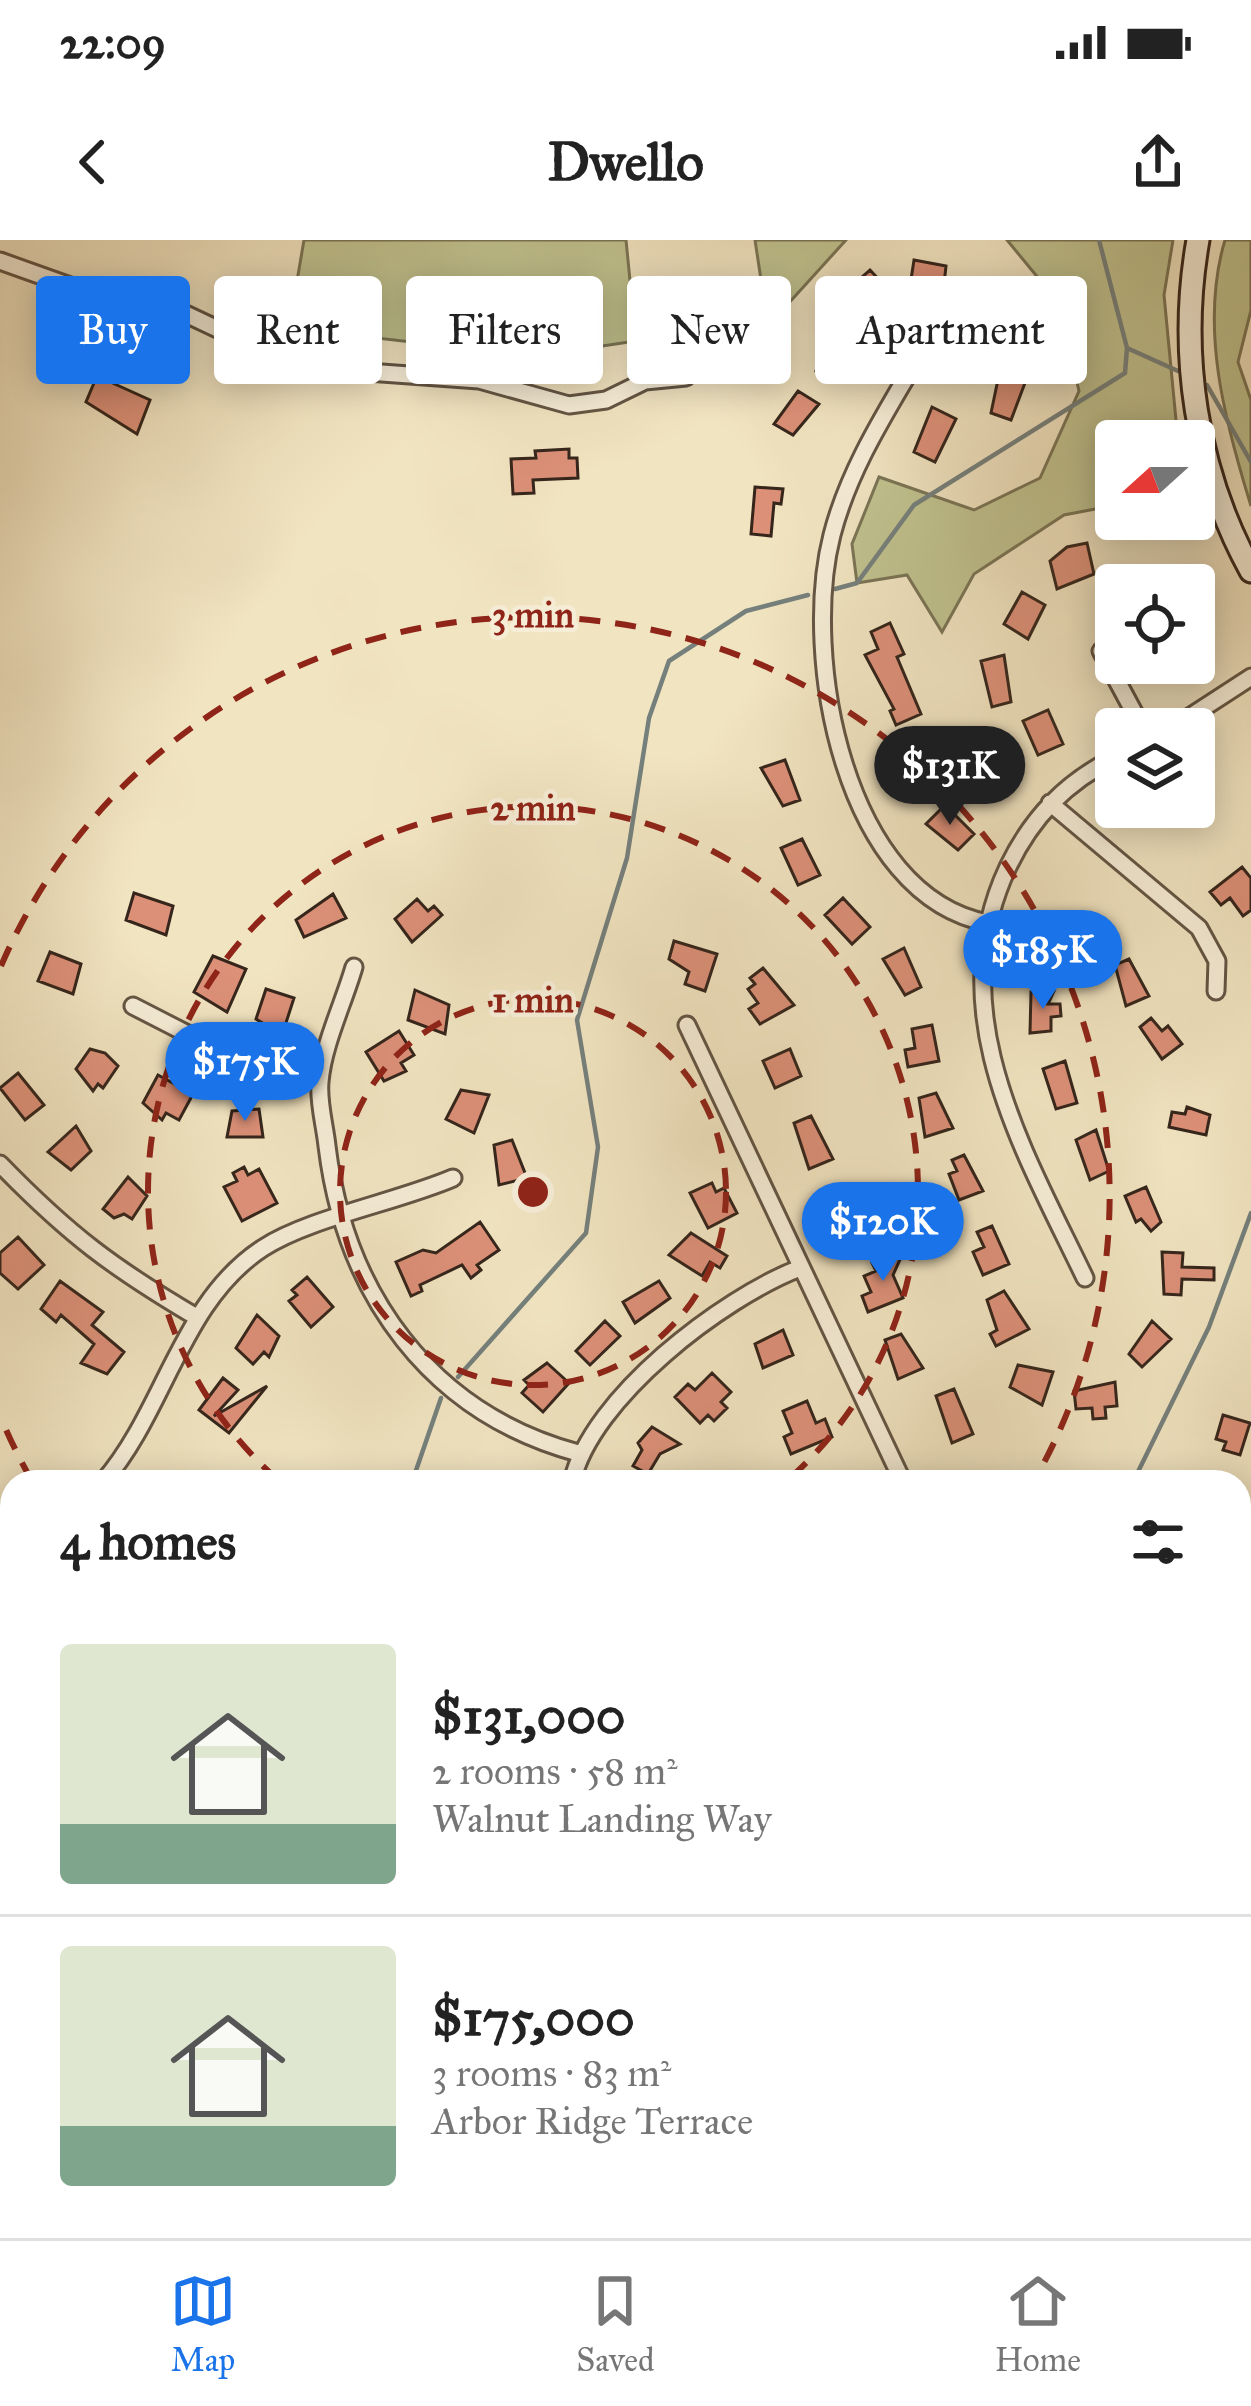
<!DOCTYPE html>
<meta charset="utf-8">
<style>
:root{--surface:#fff;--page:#f2f2f2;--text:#222;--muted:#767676;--line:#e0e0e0;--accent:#1a73e8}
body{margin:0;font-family:"IM FELL Great Primer",serif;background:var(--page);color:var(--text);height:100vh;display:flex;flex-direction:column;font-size:45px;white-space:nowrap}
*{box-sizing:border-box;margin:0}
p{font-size:39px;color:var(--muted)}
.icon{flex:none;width:66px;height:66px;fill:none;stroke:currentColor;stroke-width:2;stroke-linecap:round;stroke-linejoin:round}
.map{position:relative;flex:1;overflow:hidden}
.drawer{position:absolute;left:0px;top:1230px;width:1251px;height:768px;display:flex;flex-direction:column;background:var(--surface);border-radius:36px 36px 0 0;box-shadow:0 6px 30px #0003}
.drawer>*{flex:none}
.hud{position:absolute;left:36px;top:36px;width:1179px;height:108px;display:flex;gap:24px}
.needle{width:78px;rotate:249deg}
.controls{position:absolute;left:1095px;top:180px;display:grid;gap:24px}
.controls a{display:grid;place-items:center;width:120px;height:120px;border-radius:12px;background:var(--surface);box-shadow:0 6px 30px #0003;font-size:60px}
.price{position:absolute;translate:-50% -102px;padding:0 27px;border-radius:42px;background:var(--accent);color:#fff;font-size:39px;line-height:78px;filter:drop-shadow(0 3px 6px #0008)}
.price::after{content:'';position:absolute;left:50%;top:72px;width:36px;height:27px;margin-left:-18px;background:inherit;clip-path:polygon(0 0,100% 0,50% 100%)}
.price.on{background:#222;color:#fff}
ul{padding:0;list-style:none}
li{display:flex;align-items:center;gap:36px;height:300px;padding:0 60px}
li+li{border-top:3px solid var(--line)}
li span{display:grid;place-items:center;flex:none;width:336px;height:240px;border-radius:12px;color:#555}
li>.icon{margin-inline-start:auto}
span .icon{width:144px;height:144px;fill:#fffc;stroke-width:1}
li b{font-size:51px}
h2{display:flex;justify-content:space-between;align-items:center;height:144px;padding:0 60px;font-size:51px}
.chip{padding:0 42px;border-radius:12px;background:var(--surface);box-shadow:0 6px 30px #0003;font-size:42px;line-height:108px}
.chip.on{background:var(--accent);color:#fff}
.status{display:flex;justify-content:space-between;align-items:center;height:84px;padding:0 60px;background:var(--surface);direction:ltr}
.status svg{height:33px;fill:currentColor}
header{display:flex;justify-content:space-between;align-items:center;height:156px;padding:0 60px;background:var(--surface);font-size:54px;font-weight:800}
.tabs{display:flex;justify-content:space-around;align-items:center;height:168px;border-top:3px solid var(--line);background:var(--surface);font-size:33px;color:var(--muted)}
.tabs a{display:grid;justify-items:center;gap:6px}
.tabs .on{color:var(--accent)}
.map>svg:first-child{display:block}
.green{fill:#c0c28f;stroke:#7a7455;stroke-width:3}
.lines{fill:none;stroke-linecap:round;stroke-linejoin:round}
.stream{stroke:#75807c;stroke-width:4.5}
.building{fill:#dc9078;stroke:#35251b;stroke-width:3}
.street-casing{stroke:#645544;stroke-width:21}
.secondary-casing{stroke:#35251b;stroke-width:27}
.street{stroke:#f6edd7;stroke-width:15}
.secondary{stroke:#f6edd7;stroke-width:21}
.ring{fill:none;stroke:#8f2418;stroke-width:6;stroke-dasharray:21 15}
.centre{fill:#8f2418;stroke:#f6edd7;stroke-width:6}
.ring-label{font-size:36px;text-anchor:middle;font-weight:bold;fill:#8f2418;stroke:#f6edd7;stroke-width:9;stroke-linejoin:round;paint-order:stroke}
</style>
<div class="status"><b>22:09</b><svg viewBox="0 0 49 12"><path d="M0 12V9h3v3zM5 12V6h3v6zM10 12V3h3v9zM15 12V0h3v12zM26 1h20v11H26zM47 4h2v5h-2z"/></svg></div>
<header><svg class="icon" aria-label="back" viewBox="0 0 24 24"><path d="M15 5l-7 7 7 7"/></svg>Dwello<svg class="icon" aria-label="share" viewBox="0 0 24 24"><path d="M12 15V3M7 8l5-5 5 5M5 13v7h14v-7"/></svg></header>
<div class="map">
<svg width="1251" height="1998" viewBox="0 0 1251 1998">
<rect width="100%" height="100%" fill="#f1e4c1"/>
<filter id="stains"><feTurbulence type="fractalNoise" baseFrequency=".00167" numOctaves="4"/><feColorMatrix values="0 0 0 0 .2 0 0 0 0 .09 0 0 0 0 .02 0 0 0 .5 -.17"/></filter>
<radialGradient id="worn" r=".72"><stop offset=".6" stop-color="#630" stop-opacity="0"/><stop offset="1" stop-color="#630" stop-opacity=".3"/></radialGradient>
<!-- green -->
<path class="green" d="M304 0H626L636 101 535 116 289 88Z
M755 0H846L768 86Z
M1007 0H1173L1164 55 1178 201H1116V265L1064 275 974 334 942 392 907 335 857 343 852 304 879 237 974 270 1040 238 1079 151 1058 62Z
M1225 0H1251V70L1238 122 1251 160V266C1225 182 1199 87 1225 0Z"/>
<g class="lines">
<!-- stream -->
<path class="stream" d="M1099 0 1127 108 1178 131
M1207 145 1251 222
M835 349 857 343 914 265 1125 133 1127 108
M458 1137 586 993 598 907 577 780 627 618 649 478 669 421 746 371 808 355
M412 1242 441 1158
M1133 1242 1209 1087 1251 973
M1239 1439 1251 1446"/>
</g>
<!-- building -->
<path class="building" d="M914 20 946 26 943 54 910 46Z
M870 30 885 46 857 78 839 57Z
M695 43H731V53H738V80H712L708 59H695Z
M992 52 1010 89 985 99 973 62Z
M828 88 855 96 838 138 816 131Z
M1001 125 1028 135 1011 180 991 173Z
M97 136 150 160 137 194 86 162Z
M798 151 819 164 793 195 774 184Z
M932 167 956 179 935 222 914 212Z
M569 209V218H577L578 238 533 240 534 253 513 254 511 219 536 218 535 211Z
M755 247 783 249 781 264 774 263 771 296 751 294Z
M1087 303 1094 334 1057 349 1050 321 1067 307Z
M1022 352 1045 365 1028 399 1004 384Z
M890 383 904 414 897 417 921 474 896 485 890 471 894 469 865 415 878 409 871 392Z
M1004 415 1011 462 992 467 981 421Z
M1048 470 1063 504 1038 515 1023 481Z
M931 499 947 535 922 547 911 508Z
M785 520 800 560 783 566 761 528Z
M945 565 974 594 958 610 926 584Z
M802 599 820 635 798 645 781 608Z
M1242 627 1251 638V670L1243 676 1230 658 1221 665 1210 652Z
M134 653 173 666 166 695 126 680Z
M333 654 346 678 304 697 296 680Z
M843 658 870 687 852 704 825 675Z
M417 659 428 671 434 666 442 675 412 702 395 679Z
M674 701 717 714 705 751 685 744 689 732 669 719Z
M904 708 921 747 905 755 883 719Z
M50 712 81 724 73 754 38 741Z
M213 716 246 729 227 772 194 752Z
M1129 719 1149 756 1126 766 1115 725Z
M763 728 794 765 760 784 749 769 758 763 748 749 755 744 750 738Z
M266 749 294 758 282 795 256 779Z
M415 750 449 765 445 794 408 780Z
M1054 751 1048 764H1060L1061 776 1051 777V791L1030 793 1031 752Z
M1151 778 1162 791 1168 786 1182 804 1162 819 1140 787Z
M932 785 939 821 908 827 905 810 915 808 912 789Z
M399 791 414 815 401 823 406 831 384 841 366 812Z
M90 809 105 813 118 826 103 848 98 844 93 851 76 829Z
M790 809 801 836 775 848 763 821Z
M1065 821 1077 863 1056 869 1043 829Z
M18 833 44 865 25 880 0 848Z
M158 835 193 854 179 880 166 873 162 880 143 863Z
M461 850 489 855 474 893 446 879Z
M936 853 953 888 925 897 919 858Z
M1187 867 1210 875 1206 895 1169 887 1172 872 1185 874Z
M259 869 263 897H227L232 871Z
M811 876 833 919 809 929 794 883Z
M76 886 91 911 71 930 48 912Z
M1096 890 1109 931 1090 940 1076 900Z
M512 900 527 938 499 945 494 905Z
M964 915 983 951 959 960 949 934 957 931 952 920Z
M244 927 248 935 259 929 277 963 242 981 224 947 237 941 233 933Z
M128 937 147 956 132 979 124 974 114 978 103 969Z
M712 943 716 952 724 948 737 973 708 988 690 953Z
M1146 947 1161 982 1151 991 1141 979 1136 982 1125 956Z
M846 954 864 992 834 1004 826 967Z
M480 982 499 1010 477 1025 481 1030 471 1038 462 1025 420 1045 422 1051 411 1056 396 1022 423 1010 436 1013Z
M992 986 1009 1024 983 1035 973 1012 984 1007 977 992Z
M691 993 727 1016 720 1028 710 1022 702 1036 669 1015Z
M18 997 44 1025 18 1049 0 1033V1013Z
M1162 1012 1183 1013 1182 1027 1214 1028V1040L1182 1039 1181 1055 1164 1054Z
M903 1013 893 1035 903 1058 868 1072 862 1056 871 1052 864 1036 876 1031 872 1023Z
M307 1037 333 1067 311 1087 289 1061 297 1055 292 1050Z
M60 1041 103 1072 92 1085 124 1112 107 1134 81 1123 94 1104 61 1075 56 1082 41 1069Z
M659 1041 670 1058 635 1083 623 1062Z
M1004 1051 1029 1089 996 1106 990 1094 997 1090 987 1060Z
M257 1075 279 1096 269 1117 264 1112 253 1124 236 1108Z
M605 1081 620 1096 590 1125 576 1111Z
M1152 1081 1171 1099 1142 1127 1129 1114Z
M783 1090 793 1115 763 1128 755 1104Z
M901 1094 923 1128 898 1139 885 1100Z
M547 1123 569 1143 543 1172 522 1153 529 1145 524 1140Z
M1018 1125 1053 1132 1042 1165 1010 1147Z
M712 1133 731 1152 721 1162 727 1168 714 1181 708 1175 700 1183 675 1157 688 1144 695 1150Z
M223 1138 238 1150 214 1176 267 1146 229 1193 199 1170Z
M1115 1142 1117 1166 1105 1167 1106 1178 1093 1179 1092 1168 1076 1169 1074 1151Z
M954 1149 973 1194 952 1203 936 1156Z
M807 1161 816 1183 825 1179 832 1197 791 1214 784 1197 792 1193 783 1171Z
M1223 1175 1250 1183 1240 1215 1223 1210 1226 1202 1216 1199Z
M652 1187 680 1204 660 1214 648 1234 633 1226 642 1210 638 1203Z"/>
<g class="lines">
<!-- street casing -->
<g class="street-casing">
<path id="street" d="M0 21 115 62 173 68 298 127 479 140 569 165 606 160 645 141 686 137
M920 114C886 172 849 229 832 295 801 416 844 656 988 683
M1101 411 1143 489
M1171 489 1251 437
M1050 563 1199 688 1217 721 1216 751
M354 727C344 762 323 805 320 842 318 862 325 886 327 906 345 1054 430 1173 578 1213
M133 766 250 826 320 841
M687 785 903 1242
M0 924C69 995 113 1028 198 1078
M1085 1038C1023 909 940 771 1008 627 1032 577 1066 542 1116 517
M103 1242C165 1171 181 1061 263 1008 309 978 397 962 453 938
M572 1242C591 1158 722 1058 800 1028
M0 1310 12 1304
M1239 1394 1251 1393
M0 1522 12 1529
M1239 1735 1251 1727
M0 1846 12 1884
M0 1975 12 1941
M589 1986 611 1998
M1031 1986 1042 1998
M1239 1986 1242 1998
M239 1998 240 1986
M553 1998 559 1986"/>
</g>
<!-- secondary casing -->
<g class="secondary-casing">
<path id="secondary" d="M1198 0C1178 113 1196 231 1251 331"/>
</g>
<!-- street -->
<use href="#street" class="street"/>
<!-- secondary -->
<use href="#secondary" class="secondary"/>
</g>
<!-- distance rings -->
<g class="ring">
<circle cx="533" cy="952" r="193"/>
<path d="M278 1240A385 385 0 1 1 788 1240"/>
<path d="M32 1241A578 578 0 0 1 1 1178M1 726A578 578 0 1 1 1034 1241"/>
</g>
<circle cx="533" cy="952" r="18" class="centre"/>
<g class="ring-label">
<text x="533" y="387">3 min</text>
<text x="533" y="580">2 min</text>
<text x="533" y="772">1 min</text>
</g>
<rect width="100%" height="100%" filter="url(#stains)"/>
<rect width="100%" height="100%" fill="url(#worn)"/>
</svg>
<div class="controls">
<a><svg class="needle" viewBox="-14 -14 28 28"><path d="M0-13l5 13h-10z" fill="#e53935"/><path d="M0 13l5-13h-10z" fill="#767676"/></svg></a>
<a><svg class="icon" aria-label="locate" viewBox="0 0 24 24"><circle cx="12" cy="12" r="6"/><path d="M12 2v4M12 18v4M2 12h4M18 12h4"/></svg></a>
<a><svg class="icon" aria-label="layers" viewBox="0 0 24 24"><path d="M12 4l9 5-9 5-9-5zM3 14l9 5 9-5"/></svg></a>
</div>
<b class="price on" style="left:950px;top:588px">$131K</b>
<b class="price" style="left:1043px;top:772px">$185K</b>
<b class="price" style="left:245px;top:884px">$175K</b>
<b class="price" style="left:883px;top:1044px">$120K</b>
<div class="hud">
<a class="chip on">Buy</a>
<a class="chip">Rent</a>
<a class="chip">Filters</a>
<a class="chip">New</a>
<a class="chip">Apartment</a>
</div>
<section class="drawer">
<h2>4 homes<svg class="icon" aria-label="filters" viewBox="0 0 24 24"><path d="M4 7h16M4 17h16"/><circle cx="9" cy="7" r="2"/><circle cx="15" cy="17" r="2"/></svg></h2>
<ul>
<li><span style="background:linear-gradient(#dfe7d0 75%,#7fa58c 0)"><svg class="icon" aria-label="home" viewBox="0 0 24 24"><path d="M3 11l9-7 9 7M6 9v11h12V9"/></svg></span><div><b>$131,000</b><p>2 rooms · 58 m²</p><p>Walnut Landing Way</p></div></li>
<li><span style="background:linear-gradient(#dfe7d0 75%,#7fa58c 0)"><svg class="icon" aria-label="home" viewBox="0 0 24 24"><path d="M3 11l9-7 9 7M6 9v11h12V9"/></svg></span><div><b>$175,000</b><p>3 rooms · 83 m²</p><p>Arbor Ridge Terrace</p></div></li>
</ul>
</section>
</div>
<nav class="tabs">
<a class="on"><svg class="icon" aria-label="map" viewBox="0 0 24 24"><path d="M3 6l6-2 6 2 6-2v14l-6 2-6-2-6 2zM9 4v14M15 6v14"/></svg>Map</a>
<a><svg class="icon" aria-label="saved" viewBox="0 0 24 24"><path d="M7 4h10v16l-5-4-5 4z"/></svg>Saved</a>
<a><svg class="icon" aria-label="home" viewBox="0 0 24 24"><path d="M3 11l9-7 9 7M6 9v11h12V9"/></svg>Home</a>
</nav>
